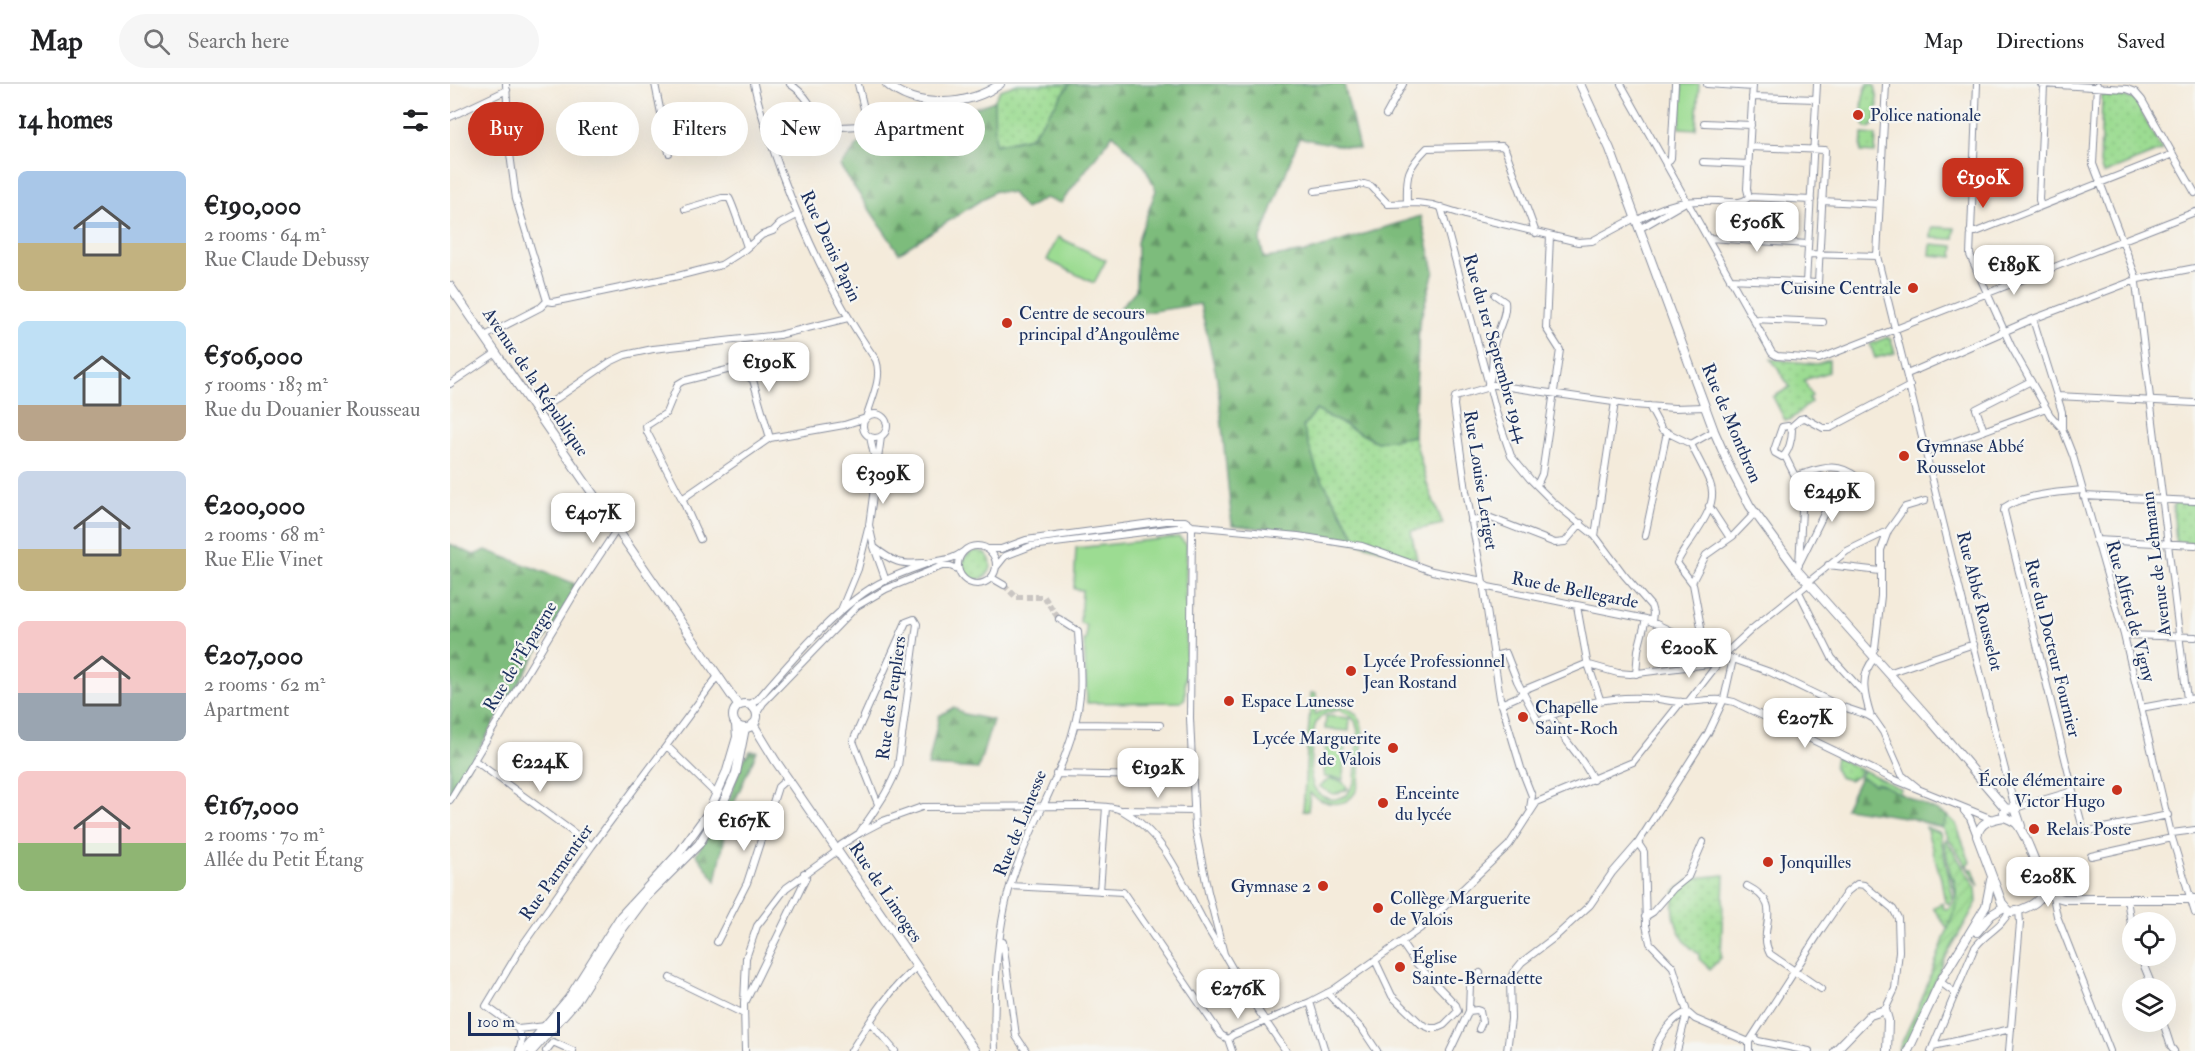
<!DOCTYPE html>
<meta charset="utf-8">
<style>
:root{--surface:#fff;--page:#f6f6f6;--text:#202124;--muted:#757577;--line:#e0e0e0;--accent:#c8321e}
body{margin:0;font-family:"IM FELL Double Pica",serif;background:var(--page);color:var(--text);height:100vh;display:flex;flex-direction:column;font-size:22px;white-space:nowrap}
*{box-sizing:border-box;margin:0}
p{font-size:20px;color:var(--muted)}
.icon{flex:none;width:33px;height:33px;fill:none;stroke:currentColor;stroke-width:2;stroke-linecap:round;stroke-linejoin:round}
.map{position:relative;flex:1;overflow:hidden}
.side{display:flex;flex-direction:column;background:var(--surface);width:450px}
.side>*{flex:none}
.guide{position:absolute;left:18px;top:18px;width:570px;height:54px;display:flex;gap:12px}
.fabs{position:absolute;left:1672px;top:828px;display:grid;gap:12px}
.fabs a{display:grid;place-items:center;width:54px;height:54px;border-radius:50%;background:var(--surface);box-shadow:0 6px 24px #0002;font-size:30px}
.scale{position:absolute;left:18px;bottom:15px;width:92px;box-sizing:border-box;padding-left:6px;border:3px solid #1b2f5e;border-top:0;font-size:16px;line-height:21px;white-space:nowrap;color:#1b2f5e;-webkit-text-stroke:4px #f6f6f2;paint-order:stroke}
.price{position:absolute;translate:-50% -51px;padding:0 14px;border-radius:12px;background:#fff;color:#222;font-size:20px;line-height:39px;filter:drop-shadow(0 2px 3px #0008)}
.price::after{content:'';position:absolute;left:50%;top:36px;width:18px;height:14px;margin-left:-9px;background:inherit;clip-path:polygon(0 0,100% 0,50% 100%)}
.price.on{background:var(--accent);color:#fff}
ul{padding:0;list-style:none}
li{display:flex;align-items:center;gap:18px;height:150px;padding:0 18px}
li span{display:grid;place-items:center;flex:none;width:168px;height:120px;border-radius:9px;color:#555}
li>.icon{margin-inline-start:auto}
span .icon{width:72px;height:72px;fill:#fffc;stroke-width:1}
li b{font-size:26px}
h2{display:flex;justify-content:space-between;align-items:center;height:72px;padding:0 18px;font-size:26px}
.chip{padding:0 21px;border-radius:27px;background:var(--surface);box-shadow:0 6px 24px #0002;font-size:21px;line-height:54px}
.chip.on{background:var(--accent);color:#fff}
header{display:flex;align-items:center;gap:36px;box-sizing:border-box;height:84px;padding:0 30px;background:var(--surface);border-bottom:2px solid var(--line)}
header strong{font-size:28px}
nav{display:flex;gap:33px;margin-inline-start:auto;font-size:21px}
.search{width:420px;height:54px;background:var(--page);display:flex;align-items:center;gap:15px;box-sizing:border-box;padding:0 21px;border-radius:33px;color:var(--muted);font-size:22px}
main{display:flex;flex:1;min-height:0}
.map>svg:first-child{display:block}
.grass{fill:url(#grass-dots);stroke:#5c8678;stroke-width:1.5}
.forest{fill:url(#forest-firs);stroke:#4c766d;stroke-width:1.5}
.garden{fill:url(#garden-furrows);stroke:#5c8678;stroke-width:1.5}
.pitch{fill:#9cdc92;stroke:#5c8678;stroke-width:1.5;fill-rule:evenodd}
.water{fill:url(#water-rules);stroke:#3e6a9a;stroke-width:1.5}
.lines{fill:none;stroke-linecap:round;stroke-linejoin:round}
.street-tunnel{stroke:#c9c5c2;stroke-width:6;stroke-dasharray:6 3;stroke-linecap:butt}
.street-casing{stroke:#888d9c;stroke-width:8}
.secondary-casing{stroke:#888d9c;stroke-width:10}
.street{stroke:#fff;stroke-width:6}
.secondary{stroke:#fff;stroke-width:8}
.poi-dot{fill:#c8321e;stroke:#f6f6f2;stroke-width:2}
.labels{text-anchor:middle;stroke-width:4.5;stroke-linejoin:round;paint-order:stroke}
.poi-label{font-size:18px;fill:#1b2f5e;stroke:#f6f6f2;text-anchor:start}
.street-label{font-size:18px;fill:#1b2f5e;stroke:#f6f6f2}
</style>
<header>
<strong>Map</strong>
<div class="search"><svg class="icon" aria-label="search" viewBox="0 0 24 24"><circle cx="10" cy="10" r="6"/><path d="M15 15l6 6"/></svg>Search here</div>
<nav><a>Map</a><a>Directions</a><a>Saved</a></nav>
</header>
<main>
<section class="side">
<h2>14 homes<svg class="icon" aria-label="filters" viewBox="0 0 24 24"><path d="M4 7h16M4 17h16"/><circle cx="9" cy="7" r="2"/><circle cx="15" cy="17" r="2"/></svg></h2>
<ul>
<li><span style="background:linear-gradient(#a9c7e8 60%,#c2b280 0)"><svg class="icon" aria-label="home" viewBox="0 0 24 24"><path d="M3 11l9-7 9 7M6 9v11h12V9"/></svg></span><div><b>€190,000</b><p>2 rooms · 64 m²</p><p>Rue Claude Debussy</p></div></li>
<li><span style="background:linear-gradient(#bfe0f5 70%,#b9a48a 0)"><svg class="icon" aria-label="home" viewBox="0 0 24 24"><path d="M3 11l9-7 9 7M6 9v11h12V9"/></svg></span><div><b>€506,000</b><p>5 rooms · 183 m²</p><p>Rue du Douanier Rousseau</p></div></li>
<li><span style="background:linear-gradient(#c9d6e8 65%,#c2b280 0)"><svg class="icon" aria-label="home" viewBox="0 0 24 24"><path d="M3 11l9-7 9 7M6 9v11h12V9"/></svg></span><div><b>€200,000</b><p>2 rooms · 68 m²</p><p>Rue Elie Vinet</p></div></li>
<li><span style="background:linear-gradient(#f6c9c9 60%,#9aa5b1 0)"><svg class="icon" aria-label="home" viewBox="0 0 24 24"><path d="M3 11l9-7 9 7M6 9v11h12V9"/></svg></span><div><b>€207,000</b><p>2 rooms · 62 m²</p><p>Apartment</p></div></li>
<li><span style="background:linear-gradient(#f6c9c9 60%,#8fb573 0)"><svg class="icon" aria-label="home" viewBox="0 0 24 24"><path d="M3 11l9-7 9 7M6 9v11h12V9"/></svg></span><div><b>€167,000</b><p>2 rooms · 70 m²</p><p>Allée du Petit Étang</p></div></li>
</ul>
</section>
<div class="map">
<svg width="1745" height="967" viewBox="0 0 1745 967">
<defs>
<pattern id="grass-dots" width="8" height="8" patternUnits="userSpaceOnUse" patternTransform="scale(1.5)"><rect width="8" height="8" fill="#9cdc92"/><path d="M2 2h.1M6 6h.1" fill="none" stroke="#86bd80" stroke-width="1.8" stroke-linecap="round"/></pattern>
<pattern id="forest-firs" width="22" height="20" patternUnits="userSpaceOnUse" patternTransform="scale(1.5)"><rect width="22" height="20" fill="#7dbc7c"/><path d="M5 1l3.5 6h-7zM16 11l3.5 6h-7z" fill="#669969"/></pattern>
<pattern id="garden-furrows" width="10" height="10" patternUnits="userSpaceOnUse" patternTransform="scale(1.5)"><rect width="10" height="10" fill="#9cdc92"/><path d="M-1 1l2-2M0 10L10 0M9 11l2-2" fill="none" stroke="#86bd80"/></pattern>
<pattern id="water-rules" width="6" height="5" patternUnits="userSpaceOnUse" patternTransform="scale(1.5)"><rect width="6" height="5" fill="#62a5d6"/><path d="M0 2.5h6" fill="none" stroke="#5087b1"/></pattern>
</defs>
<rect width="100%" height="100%" fill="#f6f6f2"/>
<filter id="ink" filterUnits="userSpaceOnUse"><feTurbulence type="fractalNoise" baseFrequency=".0167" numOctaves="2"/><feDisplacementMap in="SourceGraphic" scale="12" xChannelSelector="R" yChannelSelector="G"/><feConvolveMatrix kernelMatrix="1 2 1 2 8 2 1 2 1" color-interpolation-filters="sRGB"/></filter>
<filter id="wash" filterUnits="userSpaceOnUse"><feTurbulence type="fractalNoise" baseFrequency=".008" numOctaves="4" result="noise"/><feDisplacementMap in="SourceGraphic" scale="24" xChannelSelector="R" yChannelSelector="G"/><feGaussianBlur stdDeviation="1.35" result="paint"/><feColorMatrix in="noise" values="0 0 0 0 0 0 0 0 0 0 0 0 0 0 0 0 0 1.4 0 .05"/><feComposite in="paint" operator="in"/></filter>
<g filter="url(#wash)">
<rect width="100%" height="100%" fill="#f4ebdb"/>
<!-- grass -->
<path class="grass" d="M568 0H621L581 53 544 61V17L550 6Z
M1418 0 1425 2C1429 15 1430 37 1419 45L1415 43C1411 31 1411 10 1418 0Z
M1652 11 1684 15 1712 66 1653 90 1650 81Z
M1412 50 1426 51 1425 69 1411 68Z
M1438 253 1441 255 1445 269 1425 274 1420 260Z
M1321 275 1367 280 1379 276V288L1354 296 1362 312 1359 314 1361 318 1340 336H1335L1323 313 1340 303Z
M866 326 927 358 964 352 978 403 993 440 961 447 967 475 909 459 867 387 853 343Z
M1726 419 1745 420V459L1726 458 1723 422Z
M513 481a14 14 0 1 1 28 0a14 14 0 1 1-28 0Z
M1386 673 1411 686 1408 692 1399 696 1389 693 1384 684Z
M1498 732 1506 740 1520 778 1517 780 1518 785H1523L1529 802 1492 744Z
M1476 743 1490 749 1503 814 1499 820 1495 818 1491 795Z
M1274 791 1271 874 1260 885 1249 875V870C1228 857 1220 832 1225 807L1243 794Z
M1501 793H1504L1508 817 1498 845 1483 824 1492 819 1493 824 1497 825C1510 817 1504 806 1501 793Z"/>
<!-- forest -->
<path class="forest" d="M620 0H894L909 65 849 54 810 157 814 174 857 168 971 132 984 187 969 240 964 352 927 358 866 326 853 343 867 387 909 459 847 448 782 441 767 294 750 220 671 232 670 224 686 206 687 158 706 106 695 83 663 50 611 119 595 114 575 125 562 109 545 107 449 169 390 82 437 27 511 29 544 17 545 61 581 53Z
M0 460 24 471 36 466 123 499 127 503 0 712Z
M504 623 514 630 543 636 528 685 478 682 489 632Z
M300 667H307L280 728 266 797 246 770 276 724 292 678Z
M1410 693 1425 700 1426 698 1498 732 1492 744 1460 734 1395 724Z"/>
<!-- garden -->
<path class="garden" d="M1496 755 1526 804 1527 818 1496 873 1454 967H1448L1472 915 1508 817 1504 794 1501 793 1494 759Z"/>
<!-- pitch -->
<path class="pitch" d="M1232 0H1249L1246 45 1230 44Z
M1482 143 1505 144 1504 155 1481 154Z
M608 153 656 176 644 199 597 176Z
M1481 160 1504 162 1503 173 1480 171Z
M729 453 737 461 735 515 737 528 735 614 731 618 637 619 634 556H636V542L630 538 632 506 624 505 626 464Z
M861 609H866L865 631C882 619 908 619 912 644 914 653 912 664 911 672 910 683 911 695 907 705 898 725 874 722 860 709L858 727H853ZM889 626 899 631 905 637 908 647 905 697 897 711C889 715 882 717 874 713 852 703 863 664 864 645 867 632 876 628 889 626Z
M876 632 900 634 899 647 875 645Z
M876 655 895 656 893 695 874 693Z
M1413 686 1451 705 1449 709 1427 698 1425 700 1410 693Z
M880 695 892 697 898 705C883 712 883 712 869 702Z"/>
<!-- water -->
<path class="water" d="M325 24C335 30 345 39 343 51L338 55H331L327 50V46L335 43 326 42 321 37 320 30Z"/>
</g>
<g filter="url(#ink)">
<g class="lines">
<!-- street-tunnel -->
<path class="street-tunnel" d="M554 501 566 513H594L609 535"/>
<!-- street casing -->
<g class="street-casing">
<path id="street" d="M205 0 219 69
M340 0C356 10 365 26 370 44L411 42 417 37 408 0
M1171 0 1303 235 1322 269 1327 272 1369 275 1745 128
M1257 0 1303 3
M1436 0 1427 172 1544 644 1565 724 1623 707 1634 748 1718 731
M1527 0 1520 171 1561 262 1600 331 1611 343
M1591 0 1677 5 1685 8 1692 16 1745 109
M1647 1 1643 80 1686 193
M1302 13 1366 15
M936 31 953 0
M0 33 57 6
M1254 39 1301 41
M1253 78 1299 80
M1216 81 1221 74 1225 0
M865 107 914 100 921 102 938 120 967 119 983 121 1015 131 1128 158 1142 157 1185 134
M1299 113 1297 105 1303 0
M1299 113 1361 116
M1372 117 1429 120
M957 119C956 91 957 84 977 64L1052 62 1055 65 1086 149
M1591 122 1589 116 1594 1
M991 123 1047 331 1061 372 1080 395 1103 418 1145 452 1174 491 1201 522 1203 529 1202 538
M235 125 272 114H279C282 118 294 154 297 163
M1186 137C1217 119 1233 116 1268 117 1279 118 1291 121 1299 113
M1189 145 1234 119
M1520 148H1526L1723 70
M1258 154 1358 160
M1358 170 1427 172
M1280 195 1368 199 1375 66 1300 63
M1688 195 1745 184
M1356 199 1367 0
M1686 199 1737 615
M1045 211 1055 218C1057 232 1047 246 1044 261 1041 273 1045 288 1038 300L1184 321 1224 324 1255 323
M97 217 103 218 228 192 271 181 293 167 312 151 323 147 330 140 347 131
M1303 235 1373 238
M1583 235 1612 328V344L1623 372 1674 551 1722 754 1745 829
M35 252 91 223 97 217 66 115 60 70 56 0
M285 284 303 296 320 354
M1457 290 1583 235 1683 197
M0 300 46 269
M1039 303 1005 313 1004 321 1016 407 1032 492 1050 614 1071 684 1082 712 1080 724
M1607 312 1745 319
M1199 322 1212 346 1241 360 1264 347
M87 328 160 278 175 271 203 265 329 251 398 234
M413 342a12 12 0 1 1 24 0a12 12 0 1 1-24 0Z
M1338 342 1342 346C1342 354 1339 369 1332 373L1325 369 1324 366 1332 343Z
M1341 343 1350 335 1355 334 1373 344H1380L1460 302
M1534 347 1526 325 1581 297
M420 353 425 376
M431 353 419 441 424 463 436 497
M1241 360C1247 373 1255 386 1260 399 1271 425 1237 456 1227 479L1243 500 1251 543 1249 561
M1476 368 1596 324
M1335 372 1353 408 1349 481
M1346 392C1370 385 1387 376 1408 394L1409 406 1406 412
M1087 401 1092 390 1110 266 1096 244 1100 152
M1633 412 1745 417
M232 415 320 354 394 341 416 334C421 316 433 294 426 276 385 218 356 155 331 88 321 59 310 30 304 0
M1259 422 1280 454
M1021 437 1041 434 1105 459 1115 458 1131 439
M742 442 740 634 745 743 758 808 774 870 797 910 836 967
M1145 452 1165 318
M1195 452 1217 348
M250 455 232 415 197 348 196 342 216 329 228 300 233 297 285 284
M1646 456 1745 461
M508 481a19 19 0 1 1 38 0a19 19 0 1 1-38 0Z
M425 464C443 478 450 481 473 479
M538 465H551L576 456 716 437H735L742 442
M1350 478 1395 387
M1378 481 1430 487
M547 482 555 472 581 462 742 442 848 452 912 462 982 487 1028 496 1038 503 1196 535 1269 570 1320 588 1390 622 1417 631 1424 635 1433 648 1452 691 1467 703
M542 494 554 501
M1242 498 1256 471 1283 452 1305 429
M1357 499 1397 467 1438 447
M1349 508 1382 574 1413 608
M1127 522 1137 577 1150 615
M391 526 408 485 418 445
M1674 551 1745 553
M1421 570 1425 564 1431 512V466L1438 447 1455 423 1475 417
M1044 572 1056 569 1067 597 1088 637C1124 621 1157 612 1196 614 1208 614 1221 618 1233 618 1251 618 1266 613 1284 618L1443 695 1542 735
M1438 589 1524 560
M1186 590 1188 566 1196 535
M1238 618 1277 568 1303 544 1358 500
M300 620 308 615C339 579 393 515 436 496 450 489 465 484 479 479 493 475 501 477 513 468
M1051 620 1069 612 1076 605 1136 580 1168 589 1180 590 1267 579
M1691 624 1745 614
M307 629 313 619 407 522 436 505 492 482H500L508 485
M1101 631C1112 657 1132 671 1143 696
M1421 633C1415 614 1408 591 1425 574
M625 640 710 641
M217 662 267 711
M24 676 142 762
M606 690 742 693
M1623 707 1554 427 1555 423C1573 411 1610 408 1632 406
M0 716 128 504 167 445
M673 726 744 727
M1514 727 1520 734 1527 752
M410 748C424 727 440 706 448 682L467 540 464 535 456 538 403 657 428 720
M1722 749 1745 746
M1188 759 1194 768 1196 841 1200 859 1223 883 1237 928 1245 935 1299 958
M1641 772 1722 754
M560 802 673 808 771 951 778 955 782 967
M1297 802C1338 823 1305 842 1320 870L1371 905
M650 807 656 723
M1603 813 1607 832 1660 967
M1677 815 1683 853
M1195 833 1203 828 1223 805 1238 793 1253 758
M267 858 297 799 328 703 338 694
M553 858 566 952 576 967
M1690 872 1703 904
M925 876 942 912 971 940 980 944H987L994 941 1008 927 1006 921 964 877 951 858
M220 894 294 930
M1493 900 1505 909
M877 909 913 946 927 967
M296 917 356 794 354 789
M860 918 875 967
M1019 927 1027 926 1030 927 1032 938 1029 945
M420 938 445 967
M1713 938 1721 963 1724 967
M96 942 68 945 36 922 72 862 142 762 268 592
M68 945 72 956 69 967
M1303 953 1308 957 1359 967
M778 955 783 951 860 918 883 906 975 841 1059 761 1087 718 1183 678 1231 618
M1483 962 1561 945
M96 967 103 958 123 967
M295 967 294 920 296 874 307 842 336 804 383 770 391 761 410 749 433 737 472 723 637 722C649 722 663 722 673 727 726 756 740 826 774 870
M401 967C420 937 439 905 467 883
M545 967C543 916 546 848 561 799 580 737 624 676 630 611 632 590 629 568 628 547L609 535
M1000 967 1019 927 1020 900 1030 889
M1057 967 1061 935 1060 896 1063 889 1072 878 1105 853 1140 821 1162 789 1188 759 1258 649 1274 615 1283 575
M1205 967C1209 952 1222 934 1237 928
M1227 967 1237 928
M1299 967V958L1371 846 1397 808 1407 800 1414 801 1443 825 1448 834 1449 867 1445 905 1435 926
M1481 967 1524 865C1533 850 1552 844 1559 827
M1559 967 1570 839 1569 826"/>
</g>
<!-- secondary casing -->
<g class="secondary-casing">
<path id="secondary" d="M437 0C467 26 519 22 550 0
M1130 0 1160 65 1264 347 1281 386 1300 422 1347 486 1483 639 1556 725
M0 202 288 621
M283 632a12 12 0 1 1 24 0a12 12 0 1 1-24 0Z
M303 640 325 676 525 967
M1554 728 1556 725 1565 724 1571 742
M1554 733C1559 735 1563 736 1567 740 1574 748 1594 796 1593 807 1591 819 1573 826 1562 828L1559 827 1552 819 1527 752C1530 738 1541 735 1554 733Z
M1592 801 1600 811 1614 815H1745
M1527 848 1541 831 1554 823
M74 967 119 914 171 832 229 769 258 729 277 687 287 653 286 641
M82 967 126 917 167 852 196 813 249 760 271 724 286 689 295 644
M1385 967 1420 931 1435 926 1438 936 1437 967
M1458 967 1490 898 1536 822 1541 796"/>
</g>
<!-- street -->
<use href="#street" class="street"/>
<!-- secondary -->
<use href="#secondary" class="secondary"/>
</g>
</g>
<!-- markers -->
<g class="poi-dot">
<circle cx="1408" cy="31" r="6"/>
<circle cx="1463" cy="204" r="6"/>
<circle cx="557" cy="239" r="6"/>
<circle cx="1454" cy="372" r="6"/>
<circle cx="901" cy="587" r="6"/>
<circle cx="779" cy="617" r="6"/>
<circle cx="1073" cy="633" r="6"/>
<circle cx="943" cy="664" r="6"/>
<circle cx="1667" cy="706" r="6"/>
<circle cx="933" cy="719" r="6"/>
<circle cx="1584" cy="745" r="6"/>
<circle cx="1318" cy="778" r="6"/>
<circle cx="873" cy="802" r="6"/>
<circle cx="928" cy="824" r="6"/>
<circle cx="950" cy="883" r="6"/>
</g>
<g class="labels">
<!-- poi labels -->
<g class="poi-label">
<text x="1420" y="37">Police nationale</text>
<text x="1451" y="210" text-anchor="end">Cuisine Centrale</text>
<text x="569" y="235">Centre de secours<tspan x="569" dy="21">principal d'Angoulême</tspan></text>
<text x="1466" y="368">Gymnase Abbé<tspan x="1466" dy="21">Rousselot</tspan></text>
<text x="913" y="583">Lycée Professionnel<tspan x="913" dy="21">Jean Rostand</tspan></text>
<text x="791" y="623">Espace Lunesse</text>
<text x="1085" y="629">Chapelle<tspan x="1085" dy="21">Saint-Roch</tspan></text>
<text x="931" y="660" text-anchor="end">Lycée Marguerite<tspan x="931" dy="21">de Valois</tspan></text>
<text x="1655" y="702" text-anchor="end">École élémentaire<tspan x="1655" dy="21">Victor Hugo</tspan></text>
<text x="945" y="715">Enceinte<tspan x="945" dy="21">du lycée</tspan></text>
<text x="1596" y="751">Relais Poste</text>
<text x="1330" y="784">Jonquilles</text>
<text x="861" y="808" text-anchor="end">Gymnase 2</text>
<text x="940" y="820">Collège Marguerite<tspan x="940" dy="21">de Valois</tspan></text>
<text x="962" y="879">Église<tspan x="962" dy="21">Sainte-Bernadette</tspan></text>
</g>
<!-- street labels -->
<g class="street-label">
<text transform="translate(381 162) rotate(65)" y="6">Rue Denis Papin</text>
<text transform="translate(1046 264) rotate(74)" y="6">Rue du 1er Septembre 1944</text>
<text transform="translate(86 298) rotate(56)" y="6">Avenue de la République</text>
<text transform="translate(1282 339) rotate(67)" y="6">Rue de Montbron</text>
<text transform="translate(1031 396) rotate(81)" y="6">Rue Louise Leriget</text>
<text transform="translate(1706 480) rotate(-97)" y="6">Avenue de Lehmann</text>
<text transform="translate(1125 506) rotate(11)" y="6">Rue de Bellegarde</text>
<text transform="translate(1530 517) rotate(76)" y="6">Rue Abbé Rousselot</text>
<text transform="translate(1681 527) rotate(75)" y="6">Rue Alfred de Vigny</text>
<text transform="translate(1603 564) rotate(76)" y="6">Rue du Docteur Fournier</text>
<text transform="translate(70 572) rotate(-59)" y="6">Rue de l'Épargne</text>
<text transform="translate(441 614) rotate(-82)" y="6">Rue des Peupliers</text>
<text transform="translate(570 739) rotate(-68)" y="6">Rue de Lunesse</text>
<text transform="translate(106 788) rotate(-55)" y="6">Rue Parmentier</text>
<text transform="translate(436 808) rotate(56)" y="6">Rue de Limoges</text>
</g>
</g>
</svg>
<div class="fabs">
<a><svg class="icon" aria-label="locate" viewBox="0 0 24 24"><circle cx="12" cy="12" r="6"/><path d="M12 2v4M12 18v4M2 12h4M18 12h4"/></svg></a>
<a><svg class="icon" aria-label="layers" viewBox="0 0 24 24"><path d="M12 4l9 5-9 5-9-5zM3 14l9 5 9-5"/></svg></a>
</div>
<div class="scale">100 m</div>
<b class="price on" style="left:1533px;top:125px">€190K</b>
<b class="price" style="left:1307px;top:169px">€506K</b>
<b class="price" style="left:1564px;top:212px">€189K</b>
<b class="price" style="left:319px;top:309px">€190K</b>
<b class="price" style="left:433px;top:421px">€309K</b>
<b class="price" style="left:1382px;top:439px">€249K</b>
<b class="price" style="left:143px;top:460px">€407K</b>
<b class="price" style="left:1239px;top:595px">€200K</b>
<b class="price" style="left:1355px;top:665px">€207K</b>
<b class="price" style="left:90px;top:709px">€224K</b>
<b class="price" style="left:708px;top:715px">€192K</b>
<b class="price" style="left:294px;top:768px">€167K</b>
<b class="price" style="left:1598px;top:824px">€208K</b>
<b class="price" style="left:788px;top:936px">€276K</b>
<div class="guide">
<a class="chip on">Buy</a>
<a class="chip">Rent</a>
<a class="chip">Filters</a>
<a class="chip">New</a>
<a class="chip">Apartment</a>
</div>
</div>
</main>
